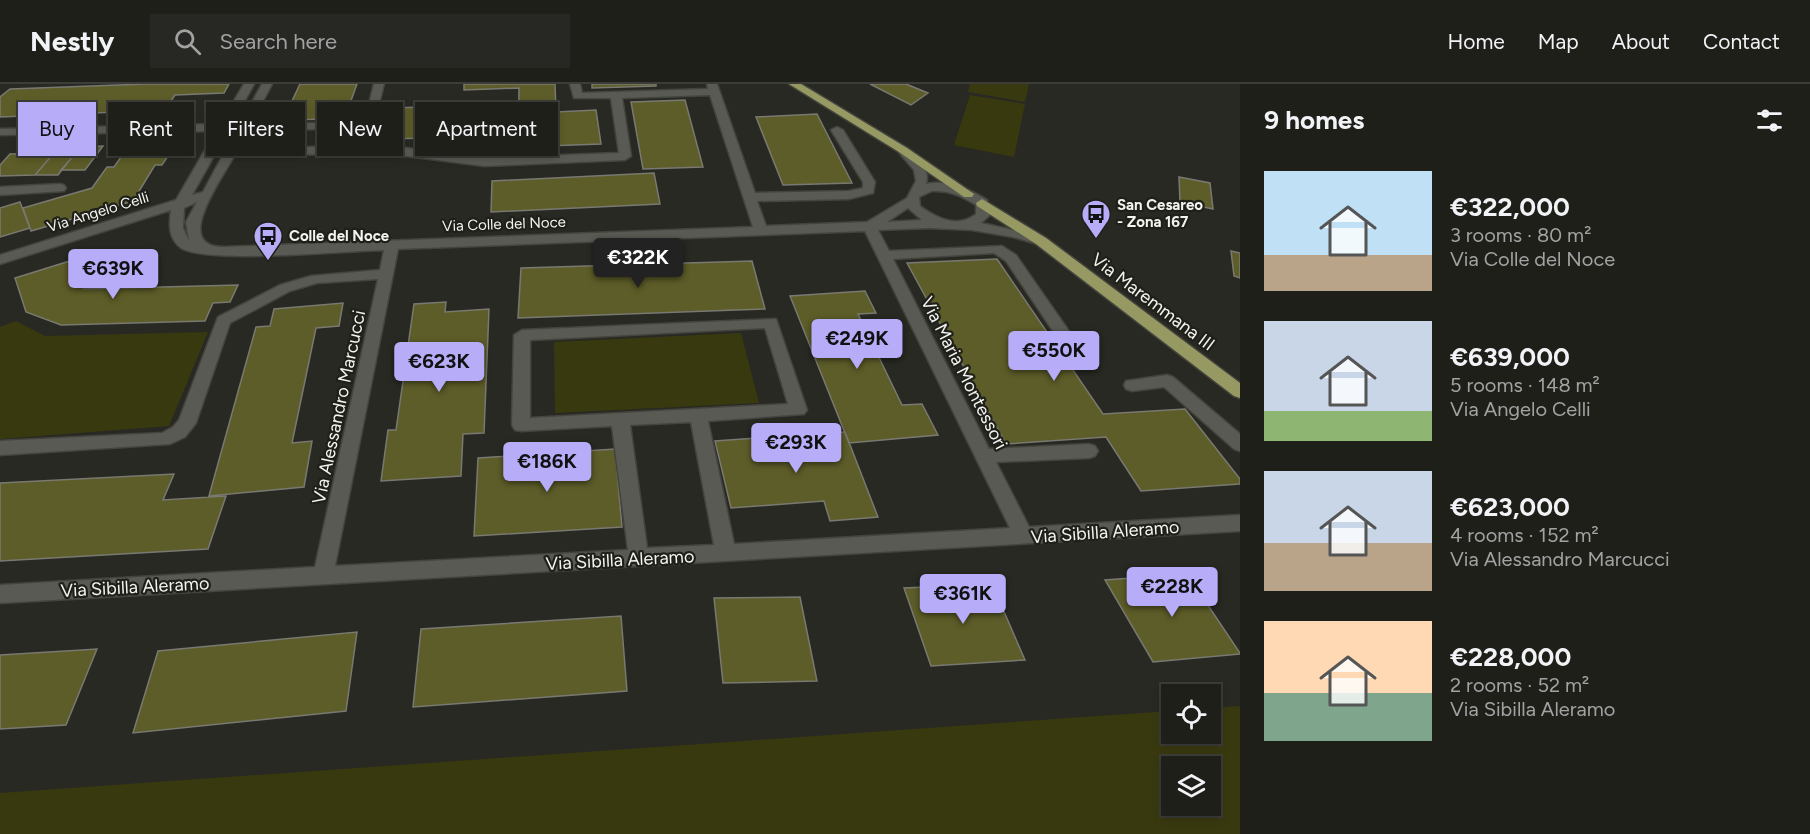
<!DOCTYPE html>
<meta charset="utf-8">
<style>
:root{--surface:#1f1f1a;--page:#272723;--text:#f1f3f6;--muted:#a1a2a2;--line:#3c3d39;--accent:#b6acf8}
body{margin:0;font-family:Figtree,sans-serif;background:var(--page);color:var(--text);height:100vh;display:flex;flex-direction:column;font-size:22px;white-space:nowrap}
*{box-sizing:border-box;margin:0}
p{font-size:20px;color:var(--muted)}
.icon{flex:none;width:33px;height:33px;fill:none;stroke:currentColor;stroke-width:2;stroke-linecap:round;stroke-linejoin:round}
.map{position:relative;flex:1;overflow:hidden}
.sheet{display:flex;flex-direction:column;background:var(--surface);width:570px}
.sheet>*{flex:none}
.banner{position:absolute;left:18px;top:18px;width:570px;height:54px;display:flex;gap:12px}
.fabs{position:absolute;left:1161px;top:600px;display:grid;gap:12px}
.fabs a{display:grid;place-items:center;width:60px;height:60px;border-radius:0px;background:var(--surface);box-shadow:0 3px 9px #0003,0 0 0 2px var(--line);font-size:30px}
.price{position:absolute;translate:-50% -51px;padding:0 14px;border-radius:6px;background:var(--accent);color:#111;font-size:20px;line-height:39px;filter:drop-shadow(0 2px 3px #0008)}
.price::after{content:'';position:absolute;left:50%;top:36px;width:18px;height:14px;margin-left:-9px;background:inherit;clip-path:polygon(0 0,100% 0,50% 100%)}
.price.current{background:#222;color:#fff}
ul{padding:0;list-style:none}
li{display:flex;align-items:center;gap:18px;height:150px;padding:0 24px}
li span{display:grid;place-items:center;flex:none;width:168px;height:120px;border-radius:0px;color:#555}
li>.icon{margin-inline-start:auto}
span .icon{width:72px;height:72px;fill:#fffc;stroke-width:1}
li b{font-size:26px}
h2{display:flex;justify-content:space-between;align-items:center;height:72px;padding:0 24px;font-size:26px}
.pill{padding:0 21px;border-radius:0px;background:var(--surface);box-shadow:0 3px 9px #0003,0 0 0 2px var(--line);font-size:21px;line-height:54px}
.pill.current{background:var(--accent);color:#111}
header{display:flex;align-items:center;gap:36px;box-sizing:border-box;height:84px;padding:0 30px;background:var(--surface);border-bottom:2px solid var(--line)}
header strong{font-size:28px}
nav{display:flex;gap:33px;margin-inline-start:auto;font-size:21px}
.search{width:420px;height:54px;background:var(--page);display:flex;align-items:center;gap:15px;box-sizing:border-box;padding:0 21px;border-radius:0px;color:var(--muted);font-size:22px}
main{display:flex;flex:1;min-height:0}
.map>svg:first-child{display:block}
.green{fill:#393910;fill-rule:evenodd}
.building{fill:#5d5d29;stroke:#797972;stroke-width:1.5}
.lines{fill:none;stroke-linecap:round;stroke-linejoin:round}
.minor-casing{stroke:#44443e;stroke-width:3}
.major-casing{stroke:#44443e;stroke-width:3}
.minor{fill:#595a53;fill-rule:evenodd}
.major{fill:#979963;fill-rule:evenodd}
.labels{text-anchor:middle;stroke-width:4.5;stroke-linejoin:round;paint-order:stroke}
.far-poi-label{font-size:15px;font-weight:bold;fill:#f3f3ef;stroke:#1f201a;text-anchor:start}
.far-street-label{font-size:15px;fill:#f3f3ef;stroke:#1f201a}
.street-label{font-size:18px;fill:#f3f3ef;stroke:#1f201a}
</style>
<header>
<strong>Nestly</strong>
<div class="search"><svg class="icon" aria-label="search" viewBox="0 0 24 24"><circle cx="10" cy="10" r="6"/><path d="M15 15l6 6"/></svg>Search here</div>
<nav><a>Home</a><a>Map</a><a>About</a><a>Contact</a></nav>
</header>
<main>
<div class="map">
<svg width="1240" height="750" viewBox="0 0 1240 750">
<rect width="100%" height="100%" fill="#292923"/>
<!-- green -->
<path class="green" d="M970 0H1029L1025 18 968 8Z
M970 11 1025 20 1014 73 954 61Z
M16 237 45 252 208 248 169 342 0 355V243Z
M741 249 759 319 555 329 554 258Z
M1240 622V750H0V709L1171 627 1172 650H1210L1211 624ZM1172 682H1210V722H1172Z"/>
<!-- building -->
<path class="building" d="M146 0H229L224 9 175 11 165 26 0 33V13L10 5Z
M300 0H357L348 25 464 22 459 53 322 57 331 35 283 36Z
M464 0H555L556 28 596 26 601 60 518 63 519 4 464 6Z
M592 0H656V2L592 4Z
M870 0H906L928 9 911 21Z
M685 16 703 83 643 85 631 18Z
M817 30 852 99 783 101 756 33Z
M103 62 85 86H61L81 63Z
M76 68 58 91H35L54 69Z
M54 69 35 91 0 92V81L10 70Z
M170 69 162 81H155L133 117 31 147 23 124 92 104 107 83H114L123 70Z
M654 89 660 120 491 128 492 97Z
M1179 93 1210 99 1213 125 1180 118Z
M20 118 30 144 0 153V124Z
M1231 167 1240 169V194L1234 192Z
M997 175 1103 330 1185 325 1240 395V400L1141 407 1106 353 1006 360 907 179Z
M73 176 84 205 238 201 230 218 213 219 205 237 61 241 26 228 15 194Z
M752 177 765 225 518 234 521 184Z
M865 207 876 229 858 230 902 321 922 320 938 351 849 359 790 212Z
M446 218 445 228 489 225 484 349 463 350 461 392 381 397 388 346H396L414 220Z
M343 219 339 242 316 244 292 359 312 357 304 403 209 412 256 243 270 242 274 225Z
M845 348 878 433 830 437 824 417 731 424 715 357Z
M615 365 622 443 474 452 478 374Z
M174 390 163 416 226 412 208 465 0 477V399Z
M1187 490 1240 569V570L1153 578 1105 496Z
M992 500 1025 576 931 582 904 504Z
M800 513 817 597 723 599 714 514Z
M621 532 627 607 413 623 421 545Z
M357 548 346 627 133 649 158 567Z
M97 565 66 641 0 645V571Z"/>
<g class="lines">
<!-- minor casing -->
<g class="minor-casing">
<path id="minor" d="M244 0H254L232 40H240L262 0H272L251 40 319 39 325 42 319 45 248 47 238 65 383 61 484 74 619 69 611 14H574L570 0H580L582 9 708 5 707 0H717L755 109 849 107 863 104V98L831 46 837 43 843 46 875 98 873 109 849 115 757 117 766 142 867 138 907 114 916 97 914 86 897 66 903 62 907 64C917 74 931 85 926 100 948 95 969 105 987 116L990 131 981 139 1032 150 1048 157 1041 161 1013 153 972 146 929 144 878 146 889 167 1002 162 1016 171 1087 273 1085 277H1073L1006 177 994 169 893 175 989 365 1089 360 1095 362 1098 367 1095 372 1089 374 996 378 1029 443 1240 431V447L0 519V501L315 483 378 195 317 199 290 207 230 239 196 339 185 353 170 360 0 371V357L162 349 173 343 179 336 218 233 280 201 311 192 380 186 384 166C347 167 206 180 181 164 168 154 169 140 171 126L0 180V171L176 116 216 47 0 51V45L220 40ZM710 11 753 143 224 163C171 163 222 95 234 72L383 69 484 82 625 76 631 72 622 14ZM228 47H236L203 108 192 111ZM932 107C949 106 962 112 976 121V130C958 145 936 134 920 122L919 113ZM197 118 186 138 189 157 183 144 184 124ZM908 124 922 136 887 138ZM865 147 1010 444 734 460 708 337 804 330 807 326 776 235 522 246 514 251 512 341 515 346 521 347 612 342 628 466 335 482 398 165ZM765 244 788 320 530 334V256ZM691 338 714 461 647 464 630 341Z
M374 0H384L380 16 375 19 370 16Z
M60 100 64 101 66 104 64 107 0 111V103Z
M1167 291 1173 293 1240 350V367L1234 365 1164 303 1132 307 1126 305 1124 301 1126 297Z"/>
</g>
<!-- major casing -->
<g class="major-casing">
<path id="major" d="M789 0H801L907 64 974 110 972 113H964L899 68Z
M982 115 1046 154 1240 299V314L1234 312 1036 160 977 122 976 119Z"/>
</g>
<!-- minor -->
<use href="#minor" class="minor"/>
<!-- major -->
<use href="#major" class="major"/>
</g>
<!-- icons -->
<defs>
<g id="bus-pin" transform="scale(1.5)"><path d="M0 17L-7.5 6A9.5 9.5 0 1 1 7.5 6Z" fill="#b6acf8" stroke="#1f201a"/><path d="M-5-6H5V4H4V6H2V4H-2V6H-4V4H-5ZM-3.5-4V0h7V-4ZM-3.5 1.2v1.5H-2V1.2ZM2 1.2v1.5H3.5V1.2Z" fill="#111"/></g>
</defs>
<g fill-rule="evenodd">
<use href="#bus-pin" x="1096" y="130"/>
<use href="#bus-pin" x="268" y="152"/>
</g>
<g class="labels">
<!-- far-poi labels -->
<g class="far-poi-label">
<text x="1117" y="126">San Cesareo<tspan x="1117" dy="17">- Zona 167</tspan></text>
<text x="289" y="157">Colle del Noce</text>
</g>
<!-- far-street labels -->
<g class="far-street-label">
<text transform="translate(98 128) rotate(-17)" y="5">Via Angelo Celli</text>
<text transform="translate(504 140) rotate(-2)" y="5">Via Colle del Noce</text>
</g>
<!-- street labels -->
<g class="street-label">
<text transform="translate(1153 218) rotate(37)" y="6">Via Maremmana III</text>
<text transform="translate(964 289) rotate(63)" y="6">Via Maria Montessori</text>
<text transform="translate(339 323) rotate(-78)" y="6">Via Alessandro Marcucci</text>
<text transform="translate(1105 448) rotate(-4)" y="6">Via Sibilla Aleramo</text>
<text transform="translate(620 476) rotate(-3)" y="6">Via Sibilla Aleramo</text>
<text transform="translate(135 503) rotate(-3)" y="6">Via Sibilla Aleramo</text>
</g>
</g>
</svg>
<div class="fabs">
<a><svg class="icon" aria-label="locate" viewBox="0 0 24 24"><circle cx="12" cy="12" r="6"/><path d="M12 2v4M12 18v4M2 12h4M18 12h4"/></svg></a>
<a><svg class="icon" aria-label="layers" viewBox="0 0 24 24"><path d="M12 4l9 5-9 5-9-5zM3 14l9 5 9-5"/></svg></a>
</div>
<b class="price current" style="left:638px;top:205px">€322K</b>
<b class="price" style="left:113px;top:216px">€639K</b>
<b class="price" style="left:857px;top:286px">€249K</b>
<b class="price" style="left:1054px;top:298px">€550K</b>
<b class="price" style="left:439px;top:309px">€623K</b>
<b class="price" style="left:796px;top:390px">€293K</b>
<b class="price" style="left:547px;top:409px">€186K</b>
<b class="price" style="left:1172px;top:534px">€228K</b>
<b class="price" style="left:963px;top:541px">€361K</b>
<div class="banner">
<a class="pill current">Buy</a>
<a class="pill">Rent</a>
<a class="pill">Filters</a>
<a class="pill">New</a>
<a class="pill">Apartment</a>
</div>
</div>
<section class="sheet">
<h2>9 homes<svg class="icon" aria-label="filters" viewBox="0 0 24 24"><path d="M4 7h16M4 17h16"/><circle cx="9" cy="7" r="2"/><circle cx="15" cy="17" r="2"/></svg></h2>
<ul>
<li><span style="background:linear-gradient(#bfe0f5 70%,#b9a48a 0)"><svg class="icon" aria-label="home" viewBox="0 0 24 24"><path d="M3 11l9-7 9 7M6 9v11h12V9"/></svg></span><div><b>€322,000</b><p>3 rooms · 80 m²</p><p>Via Colle del Noce</p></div></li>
<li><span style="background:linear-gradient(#c9d6e8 75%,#8fb573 0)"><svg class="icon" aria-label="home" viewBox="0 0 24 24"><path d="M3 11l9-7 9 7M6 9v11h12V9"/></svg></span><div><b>€639,000</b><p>5 rooms · 148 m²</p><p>Via Angelo Celli</p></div></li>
<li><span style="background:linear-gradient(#c9d6e8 60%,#b9a48a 0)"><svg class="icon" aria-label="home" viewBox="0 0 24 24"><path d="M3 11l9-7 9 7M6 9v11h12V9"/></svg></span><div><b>€623,000</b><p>4 rooms · 152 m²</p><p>Via Alessandro Marcucci</p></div></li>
<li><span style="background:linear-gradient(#ffd9b3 60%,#7fa58c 0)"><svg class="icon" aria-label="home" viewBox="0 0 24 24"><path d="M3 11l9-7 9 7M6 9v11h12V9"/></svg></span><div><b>€228,000</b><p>2 rooms · 52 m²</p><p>Via Sibilla Aleramo</p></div></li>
</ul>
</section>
</main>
